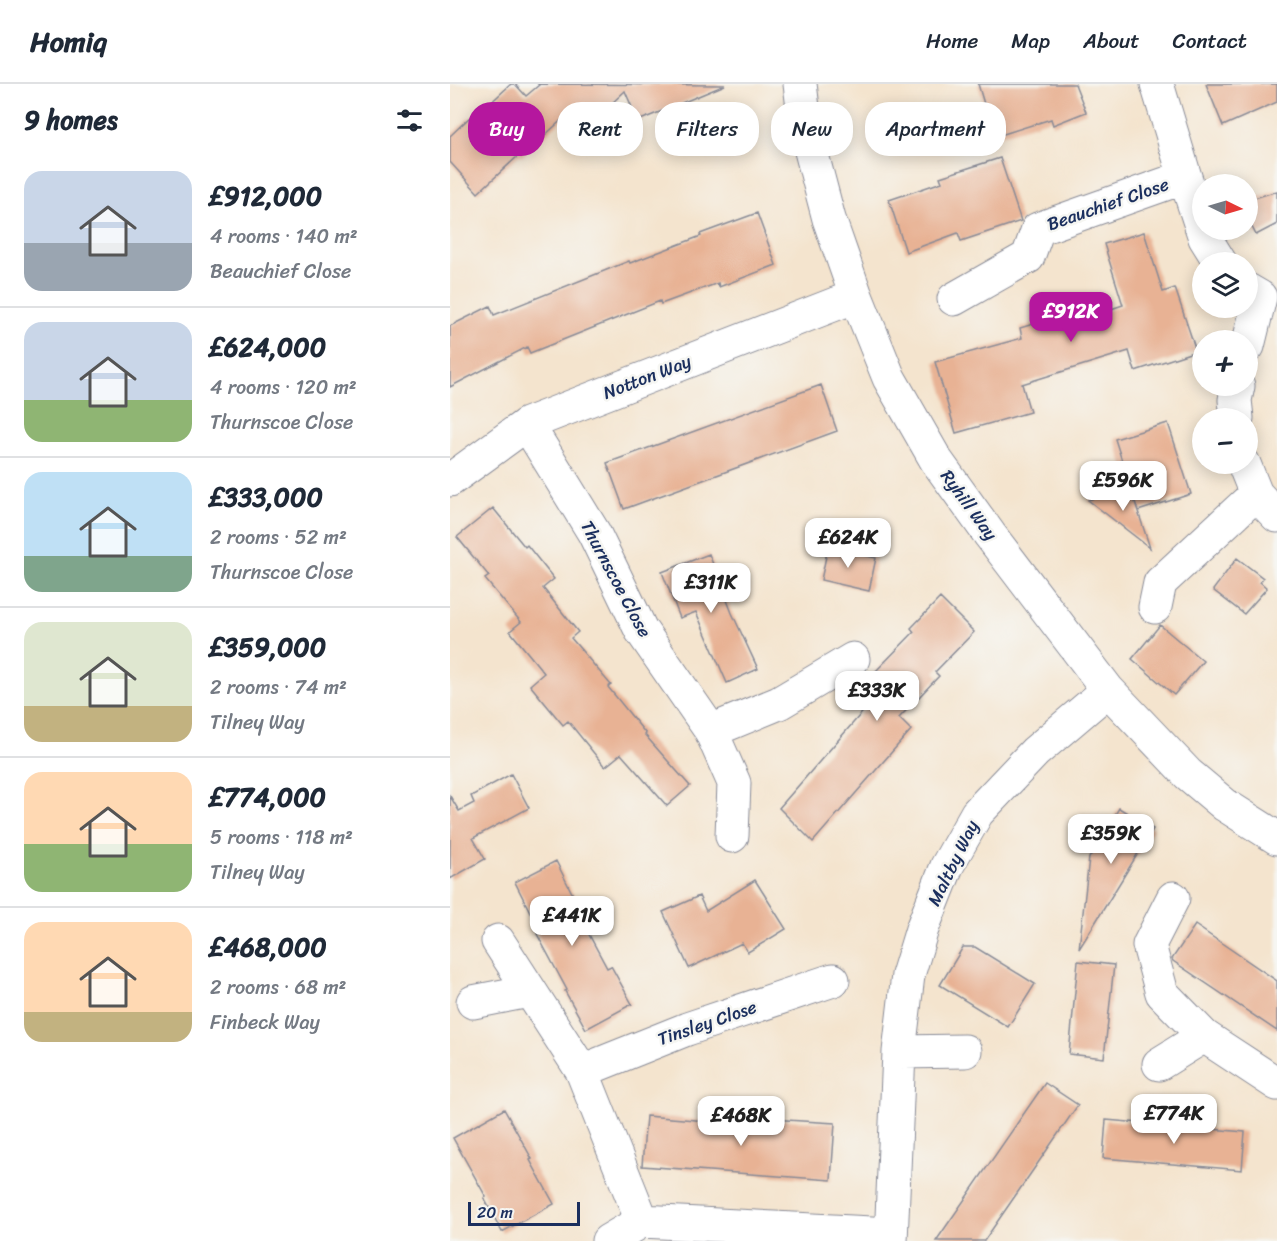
<!DOCTYPE html>
<meta charset="utf-8">
<style>
:root{--surface:#fff;--page:#f6f6f7;--text:#1f2937;--muted:#747a83;--line:#e0e1e3;--accent:#b5179e}
body{margin:0;font-family:Sriracha,sans-serif;background:var(--page);color:var(--text);height:100vh;display:flex;flex-direction:column;font-size:22px;white-space:nowrap}
*{box-sizing:border-box;margin:0}
p{font-size:20px;color:var(--muted)}
.icon{flex:none;width:33px;height:33px;fill:none;stroke:currentColor;stroke-width:2;stroke-linecap:round;stroke-linejoin:round}
.map{position:relative;flex:1;overflow:hidden}
.drawer{display:flex;flex-direction:column;background:var(--surface);width:450px}
.drawer>*{flex:none}
.top-card{position:absolute;left:18px;top:18px;width:570px;height:54px;display:flex;gap:12px}
.needle{width:39px;rotate:95deg}
.tools{position:absolute;left:742px;top:90px;display:grid;gap:12px}
.tools a{display:grid;place-items:center;width:66px;height:66px;border-radius:50%;background:var(--surface);box-shadow:0 3px 15px #0003;font-size:30px}
.scale{position:absolute;left:18px;bottom:15px;width:112px;box-sizing:border-box;padding-left:6px;border:3px solid #1b2f5e;border-top:0;font-size:16px;line-height:21px;white-space:nowrap;color:#1b2f5e;-webkit-text-stroke:4px #f6f6f2;paint-order:stroke}
.price{position:absolute;translate:-50% -51px;padding:0 14px;border-radius:12px;background:#fff;color:#222;font-size:20px;line-height:39px;filter:drop-shadow(0 2px 3px #0008)}
.price::after{content:'';position:absolute;left:50%;top:36px;width:18px;height:14px;margin-left:-9px;background:inherit;clip-path:polygon(0 0,100% 0,50% 100%)}
.price.active{background:var(--accent);color:#fff}
ul{padding:0;list-style:none}
li{display:flex;align-items:center;gap:18px;height:150px;padding:0 24px}
li+li{border-top:2px solid var(--line)}
li span{display:grid;place-items:center;flex:none;width:168px;height:120px;border-radius:18px;color:#555}
li>.icon{margin-inline-start:auto}
span .icon{width:72px;height:72px;fill:#fffc;stroke-width:1}
li b{font-size:26px}
h2{display:flex;justify-content:space-between;align-items:center;height:72px;padding:0 24px;font-size:26px}
.tag{padding:0 21px;border-radius:24px;background:var(--surface);box-shadow:0 3px 15px #0003;font-size:21px;line-height:54px}
.tag.active{background:var(--accent);color:#fff}
header{display:flex;align-items:center;gap:36px;box-sizing:border-box;height:84px;padding:0 30px;background:var(--surface);border-bottom:2px solid var(--line)}
header strong{font-size:28px}
nav{display:flex;gap:33px;margin-inline-start:auto;font-size:21px}
main{display:flex;flex:1;min-height:0}
.map>svg:first-child{display:block}
.building{fill:#e8b294}
.lines{fill:none;stroke-linecap:round;stroke-linejoin:round}
.street-casing{stroke:#888a96;stroke-width:35}
.street{stroke:#fff;stroke-width:33}
.labels{text-anchor:middle;stroke-width:5;stroke-linejoin:round;paint-order:stroke}
.street-label{font-size:18px;fill:#1b2f5e;stroke:#f6f6f2}
</style>
<header>
<strong>Homiq</strong>
<nav><a>Home</a><a>Map</a><a>About</a><a>Contact</a></nav>
</header>
<main>
<section class="drawer">
<h2>9 homes<svg class="icon" aria-label="filters" viewBox="0 0 24 24"><path d="M4 7h16M4 17h16"/><circle cx="9" cy="7" r="2"/><circle cx="15" cy="17" r="2"/></svg></h2>
<ul>
<li><span style="background:linear-gradient(#c9d6e8 60%,#9aa5b1 0)"><svg class="icon" aria-label="home" viewBox="0 0 24 24"><path d="M3 11l9-7 9 7M6 9v11h12V9"/></svg></span><div><b>£912,000</b><p>4 rooms · 140 m²</p><p>Beauchief Close</p></div></li>
<li><span style="background:linear-gradient(#c9d6e8 65%,#8fb573 0)"><svg class="icon" aria-label="home" viewBox="0 0 24 24"><path d="M3 11l9-7 9 7M6 9v11h12V9"/></svg></span><div><b>£624,000</b><p>4 rooms · 120 m²</p><p>Thurnscoe Close</p></div></li>
<li><span style="background:linear-gradient(#bfe0f5 70%,#7fa58c 0)"><svg class="icon" aria-label="home" viewBox="0 0 24 24"><path d="M3 11l9-7 9 7M6 9v11h12V9"/></svg></span><div><b>£333,000</b><p>2 rooms · 52 m²</p><p>Thurnscoe Close</p></div></li>
<li><span style="background:linear-gradient(#dfe7d0 70%,#c2b280 0)"><svg class="icon" aria-label="home" viewBox="0 0 24 24"><path d="M3 11l9-7 9 7M6 9v11h12V9"/></svg></span><div><b>£359,000</b><p>2 rooms · 74 m²</p><p>Tilney Way</p></div></li>
<li><span style="background:linear-gradient(#ffd9b3 60%,#8fb573 0)"><svg class="icon" aria-label="home" viewBox="0 0 24 24"><path d="M3 11l9-7 9 7M6 9v11h12V9"/></svg></span><div><b>£774,000</b><p>5 rooms · 118 m²</p><p>Tilney Way</p></div></li>
<li><span style="background:linear-gradient(#ffd9b3 75%,#c2b280 0)"><svg class="icon" aria-label="home" viewBox="0 0 24 24"><path d="M3 11l9-7 9 7M6 9v11h12V9"/></svg></span><div><b>£468,000</b><p>2 rooms · 68 m²</p><p>Finbeck Way</p></div></li>
</ul>
</section>
<div class="map">
<svg width="827" height="1157" viewBox="0 0 827 1157">
<rect width="100%" height="100%" fill="#f6f6f2"/>
<filter id="ink" filterUnits="userSpaceOnUse"><feTurbulence type="fractalNoise" baseFrequency=".0167" numOctaves="2"/><feDisplacementMap in="SourceGraphic" scale="12" xChannelSelector="R" yChannelSelector="G"/><feConvolveMatrix kernelMatrix="1 2 1 2 8 2 1 2 1" color-interpolation-filters="sRGB"/></filter>
<filter id="wash" filterUnits="userSpaceOnUse"><feTurbulence type="fractalNoise" baseFrequency=".008" numOctaves="4" result="noise"/><feDisplacementMap in="SourceGraphic" scale="24" xChannelSelector="R" yChannelSelector="G"/><feGaussianBlur stdDeviation="1.35" result="paint"/><feColorMatrix in="noise" values="0 0 0 0 0 0 0 0 0 0 0 0 0 0 0 0 0 1.4 0 .05"/><feComposite in="paint" operator="in"/></filter>
<g filter="url(#wash)">
<rect width="100%" height="100%" fill="#f4e4ce"/>
<g id="blocks">
<!-- building -->
<path class="building" d="M61 0H65L76 12 89 1 88 0 275 1 188 37 175 7 132 47 117 31 71 73 69 71 28 109 0 78V52L20 33 22 36Z
M528 0H625L636 28 603 41 601 35 544 53Z
M756 0H827V18L773 42Z
M550 74 571 137 511 157 508 149 456 168 439 116 492 98 490 93Z
M827 107V140L806 151 798 135V116Z
M307 129 326 181 269 203 268 199 211 220 210 217 80 269 77 263 0 303V242L40 222 44 231 179 177 180 179 251 152 250 150Z
M694 148 713 208 725 204 746 267 685 287 679 267 572 300 580 328 506 349 485 278 572 254 570 244 610 232 613 241 673 221 654 160Z
M371 301 387 347 174 425 157 379Z
M718 339 741 410 688 427 665 355Z
M680 403 700 464 638 416Z
M43 424 75 463 77 461 104 495 93 504 128 548 121 554 161 601 158 603 196 650 195 651 240 702 217 722 171 670 155 683 118 637 113 641 80 601 94 589 60 547 71 538 35 495 39 492 7 453Z
M378 463 426 474 419 507 371 496Z
M259 470 282 529 308 585 277 599 246 528 230 534 212 488Z
M787 474 813 494 810 498 817 504 794 530 763 506Z
M490 514 524 548 485 588 489 592 449 634 461 646 363 758 329 724 437 600 425 588 464 548 461 544Z
M710 541 753 577 724 611 682 575Z
M61 690 79 724 23 754 35 775 0 795V712L9 727 24 719 21 712Z
M669 724 703 745 629 865 639 774Z
M106 777 125 815 121 817 157 884 161 882 182 920 136 945 115 907 117 906 87 850 90 848 65 798Z
M305 796 336 845 298 868 292 859 239 884 213 828 249 812 256 827Z
M745 841 827 897V947L723 877 722 875Z
M513 863H525L585 900 558 943 490 901Z
M628 877 664 881 654 974 619 970Z
M595 999 628 1021 534 1157H486Z
M54 1025 82 1075 80 1076 104 1120 52 1148 34 1114 36 1113 3 1054Z
M196 1032 319 1042 320 1035 385 1039 381 1096 192 1082Z
M656 1036 795 1048 792 1086 653 1074Z"/>
</g>
</g>
<g filter="url(#ink)">
<use href="#blocks" fill-opacity="0" stroke="#888a96" stroke-width="1.5"/>
<g class="lines">
<!-- street casing -->
<g class="street-casing">
<path id="street" d="M350 0 356 48 379 135 406 212 439 294 486 376 540 451 658 606 738 690 775 721 827 754
M707 0 735 93 755 154 770 178
M798 206 810 213 798 262
M504 215 578 173 588 145 735 93
M787 334 785 316 788 302
M77 340 144 449 191 546 261 647 329 619 403 575
M794 380 806 410 827 432
M0 396 77 340 406 212
M705 523 710 499 806 410
M261 647 284 699 282 752
M723 814 699 861 712 909 754 952 827 1000
M48 857 132 987 192 1137
M23 918 79 907
M449 968 515 967
M709 980 754 952
M132 987 237 945 383 896
M158 1157 192 1137 441 1150
M441 1157 449 968 458 891 472 845 497 782 527 729 585 668 658 606"/>
</g>
<!-- street -->
<use href="#street" class="street"/>
</g>
</g>
<g class="labels">
<!-- street labels -->
<g class="street-label">
<text transform="translate(658 120) rotate(-19)" y="6">Beauchief Close</text>
<text transform="translate(197 293) rotate(-21)" y="6">Notton Way</text>
<text transform="translate(519 421) rotate(54)" y="6">Ryhill Way</text>
<text transform="translate(166 495) rotate(62)" y="6">Thurnscoe Close</text>
<text transform="translate(503 779) rotate(-64)" y="6">Maltby Way</text>
<text transform="translate(257 939) rotate(-19)" y="6">Tinsley Close</text>
</g>
</g>
</svg>
<div class="tools">
<a><svg class="needle" viewBox="-14 -14 28 28"><path d="M0-13l5 13h-10z" fill="#e53935"/><path d="M0 13l5-13h-10z" fill="#747a83"/></svg></a>
<a><svg class="icon" aria-label="layers" viewBox="0 0 24 24"><path d="M12 4l9 5-9 5-9-5zM3 14l9 5 9-5"/></svg></a>
<a>+</a>
<a>−</a>
</div>
<div class="scale">20 m</div>
<b class="price active" style="left:621px;top:259px">£912K</b>
<b class="price" style="left:673px;top:428px">£596K</b>
<b class="price" style="left:398px;top:485px">£624K</b>
<b class="price" style="left:261px;top:530px">£311K</b>
<b class="price" style="left:427px;top:638px">£333K</b>
<b class="price" style="left:661px;top:781px">£359K</b>
<b class="price" style="left:122px;top:863px">£441K</b>
<b class="price" style="left:724px;top:1061px">£774K</b>
<b class="price" style="left:291px;top:1063px">£468K</b>
<div class="top-card">
<a class="tag active">Buy</a>
<a class="tag">Rent</a>
<a class="tag">Filters</a>
<a class="tag">New</a>
<a class="tag">Apartment</a>
</div>
</div>
</main>
